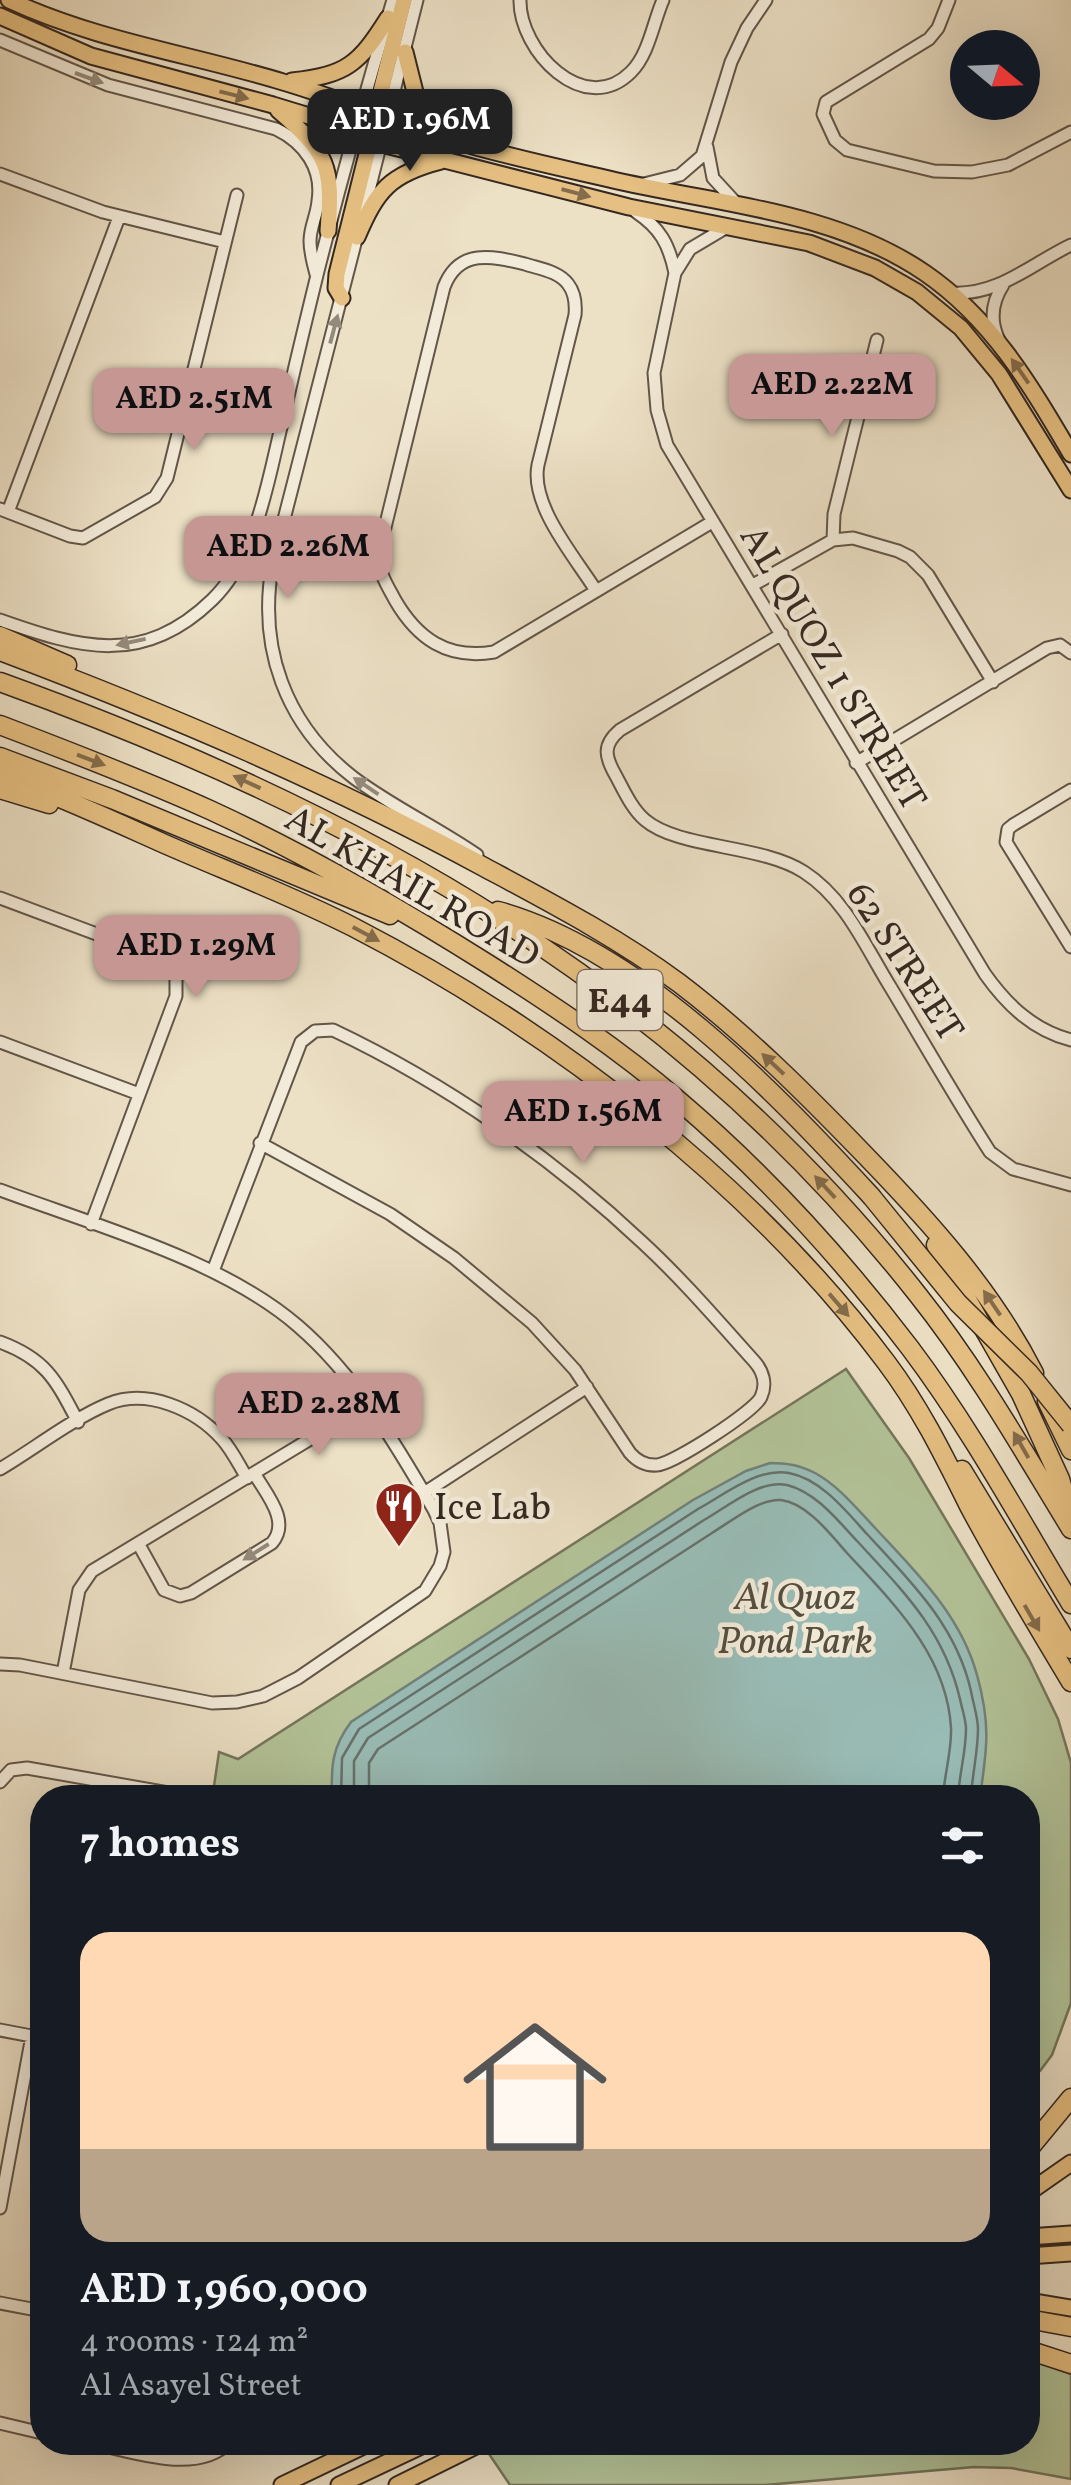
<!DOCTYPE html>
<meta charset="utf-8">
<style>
:root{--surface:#171b24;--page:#242831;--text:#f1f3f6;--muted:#9ea1a6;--accent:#c59692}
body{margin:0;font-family:Vollkorn,serif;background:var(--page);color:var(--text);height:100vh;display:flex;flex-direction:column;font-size:38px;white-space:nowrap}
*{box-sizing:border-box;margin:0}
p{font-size:32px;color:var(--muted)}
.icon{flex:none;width:55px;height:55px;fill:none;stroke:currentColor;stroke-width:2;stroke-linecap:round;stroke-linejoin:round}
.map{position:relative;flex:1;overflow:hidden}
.sheet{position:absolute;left:30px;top:1785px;width:1010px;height:670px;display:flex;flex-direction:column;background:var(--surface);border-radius:40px;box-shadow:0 10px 40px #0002}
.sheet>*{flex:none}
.needle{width:65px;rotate:109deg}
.fabs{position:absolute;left:950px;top:30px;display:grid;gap:20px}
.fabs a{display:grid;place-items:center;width:90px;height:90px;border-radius:50%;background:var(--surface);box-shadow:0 10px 40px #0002;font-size:50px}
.price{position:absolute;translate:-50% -85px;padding:0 22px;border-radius:20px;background:var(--accent);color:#111;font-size:32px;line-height:65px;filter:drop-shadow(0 2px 5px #0008)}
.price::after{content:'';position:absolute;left:50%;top:60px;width:30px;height:22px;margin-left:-15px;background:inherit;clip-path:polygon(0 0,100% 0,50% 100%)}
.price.current{background:#222;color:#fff}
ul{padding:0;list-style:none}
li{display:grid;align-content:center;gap:20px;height:530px;padding:0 50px}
li span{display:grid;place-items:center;height:310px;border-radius:30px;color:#555}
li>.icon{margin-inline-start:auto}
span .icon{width:180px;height:180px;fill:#fffc;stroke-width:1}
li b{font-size:42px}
h2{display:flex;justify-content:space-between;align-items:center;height:120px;padding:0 50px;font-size:42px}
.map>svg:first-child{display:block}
.green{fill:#b3c398;stroke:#74765c;stroke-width:2.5}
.water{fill:#99bdb7;stroke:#71817b;stroke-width:2.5}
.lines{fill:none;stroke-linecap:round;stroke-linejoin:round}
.shore{stroke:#66726c;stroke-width:2.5}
.minor-casing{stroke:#625649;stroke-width:15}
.major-casing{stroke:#342820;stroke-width:19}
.highway-casing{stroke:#342820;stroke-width:21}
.minor{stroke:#f3ebd9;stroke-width:11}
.major{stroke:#e6c082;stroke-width:15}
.highway{stroke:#e6c082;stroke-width:18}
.highway-bridge-casing{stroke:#342820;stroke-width:21;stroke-linecap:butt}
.highway-bridge{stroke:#e6c082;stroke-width:18}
.oneway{fill:#948a7c}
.oneway2{fill:#846c4c}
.labels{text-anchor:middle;stroke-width:9;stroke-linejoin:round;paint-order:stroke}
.shield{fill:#f3ebd9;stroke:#6d6258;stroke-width:2.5}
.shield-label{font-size:35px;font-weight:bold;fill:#342820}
.street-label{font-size:38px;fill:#342820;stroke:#f3ebd9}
.poi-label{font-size:38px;fill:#342820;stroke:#f3ebd9;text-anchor:start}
.park-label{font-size:38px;font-style:italic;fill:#544f3e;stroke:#f3ebd9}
</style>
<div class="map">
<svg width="1071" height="2485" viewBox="0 0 1071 2485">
<rect width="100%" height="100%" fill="#ece0c5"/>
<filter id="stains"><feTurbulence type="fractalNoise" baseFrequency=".002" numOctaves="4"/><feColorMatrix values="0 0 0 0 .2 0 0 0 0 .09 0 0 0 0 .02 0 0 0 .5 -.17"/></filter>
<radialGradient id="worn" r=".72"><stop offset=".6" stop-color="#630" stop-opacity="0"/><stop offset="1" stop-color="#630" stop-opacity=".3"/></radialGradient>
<!-- green -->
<path class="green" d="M846 1369 909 1458 1029 1659 1058 1719 1071 1763V2003L1052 2055 1040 2071 1028 2077V1798H221L214 1786 219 1752 238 1759Z
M1028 2358 1071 2374V2479L1011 2468 974 2467 765 2485H510L485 2448 497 2442H1028Z"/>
<!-- water -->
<path class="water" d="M770 1463C787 1463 799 1465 815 1473 839 1486 858 1510 877 1530 918 1574 961 1616 977 1675 991 1725 987 1748 980 1797H332C331 1766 332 1747 351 1722L693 1500 746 1471Z"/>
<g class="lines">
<!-- shore -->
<path class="shore" d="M341 1798 342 1758 359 1729 698 1509C724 1495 758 1467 789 1473 821 1479 846 1511 867 1534 911 1582 956 1625 971 1691 973 1703 978 1717 978 1729 978 1752 972 1775 971 1798
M354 1798V1761L368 1738 704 1520C727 1507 760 1479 787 1485 816 1492 839 1522 858 1542 904 1592 944 1631 960 1699 962 1709 966 1720 966 1729 966 1752 959 1775 958 1798
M369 1798V1763L378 1749 712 1533C730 1522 760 1498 781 1500 807 1503 831 1535 847 1553 893 1603 947 1655 951 1728 952 1751 944 1775 943 1798"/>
<!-- minor casing -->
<g class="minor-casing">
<path id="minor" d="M520 0C519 50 584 119 631 72 649 54 653 23 663 0
M949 0 938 28 929 39 826 102 823 114 835 140 847 150 934 171 972 172 1008 165 1071 132
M0 40 108 85 276 129C305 143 323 169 318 201 317 215 310 227 310 241 310 252 313 263 316 274
M707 147 713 178 736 203
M0 174 103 212 225 242
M644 184 680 175 702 156 731 62 747 28 766 0
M636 212C660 228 669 244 675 273
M363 214 417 0
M727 227 690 249 675 273 654 373 657 410 667 445 985 974C1007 1005 1033 1030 1071 1040
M358 232 273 562C257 647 285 725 354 778 393 807 438 828 477 855
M951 293C998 296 1031 264 1071 245
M998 338C990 320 992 302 1003 285
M0 509 70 536 83 538 155 497 167 478 237 195
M8 512 119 217
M833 540 834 514 877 340
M753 585 833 540 853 538 898 551 910 557 928 575 993 682
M595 589C574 556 530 505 538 465L575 315C576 304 575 293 568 284 558 271 540 269 525 264 492 256 459 248 444 287L378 556C379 573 387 585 395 600 417 638 447 660 494 652L712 522
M0 620C79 648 143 667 212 600 258 555 268 479 283 419 294 369 306 320 318 271 341 180 366 90 393 0
M782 634 620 730C602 745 605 757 616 776 624 791 632 809 645 820 679 849 760 844 804 872 846 899 866 948 891 988 924 1043 956 1099 990 1152L1013 1169 1071 1185
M856 763 1047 648 1060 645 1071 653
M1071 790 1013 825 1008 829 1006 842 1071 947
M0 898 158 957 176 971V996L91 1224
M0 1042 139 1094
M0 1190C94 1225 222 1260 298 1326 355 1375 396 1444 434 1510L440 1523 444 1552 440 1566 425 1591 298 1678 263 1696 237 1702 212 1703 20 1665 0 1664
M213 1271 301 1042 315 1031 333 1030C445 1083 553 1158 643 1243 683 1280 718 1321 754 1361 763 1371 767 1384 761 1397 755 1411 673 1464 657 1465 645 1466 637 1461 630 1453L575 1370 532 1323 454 1258 390 1214 260 1143
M0 1342C46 1359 56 1380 78 1422
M0 1469C34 1449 72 1419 108 1404 147 1388 195 1409 222 1439 232 1450 239 1465 247 1478
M424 1493 587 1387
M138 1543 164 1590 180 1596 191 1593 272 1543C291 1521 266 1494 254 1473
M63 1673 79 1590 92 1571 368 1404
M0 1782 11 1770 27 1768 197 1798
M92 1798 95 1780
M0 2030 42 2038
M0 2208 32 2036
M0 2303 42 2311
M0 2423 42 2433
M88 2442C129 2451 198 2476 229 2442"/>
</g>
<!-- major casing -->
<g class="major-casing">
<path id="major" d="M9 0C97 41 191 54 283 82 341 99 397 123 455 141 505 156 557 167 609 179 714 204 833 210 925 273 992 319 1031 386 1071 454
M0 16 91 56 273 105 332 123 382 144 629 207 809 243 875 268 917 292 961 328 999 374 1071 490
M405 52 416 96 450 137
M292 81C347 75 359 64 388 18
M278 110C328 153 333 166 328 231
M373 123 404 0
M357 237C377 190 390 174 441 161
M342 298 336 288 337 274 368 150 369 132 361 108
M1028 2193 1071 2163
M1028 2237 1071 2234
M1028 2256 1071 2253
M1028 2301 1071 2308
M282 2485 372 2442
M339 2485 430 2442
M397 2485 484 2442"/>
</g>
<!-- highway casing -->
<g class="highway-casing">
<path id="highway" d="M0 636 67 665
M0 651C167 714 327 782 484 867 551 903 618 938 679 983 746 1034 805 1093 863 1153 928 1220 991 1289 1034 1373
M0 682C363 813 676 987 918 1295 976 1368 1022 1449 1071 1529
M0 725C71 752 141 779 210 810 306 854 399 908 488 964 554 1006 619 1049 678 1100 764 1173 842 1259 910 1348 971 1429 1019 1518 1071 1604
M0 757 112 799 390 915
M0 774C57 795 111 820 167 845 229 872 292 896 353 927 552 1030 751 1182 886 1362 920 1407 944 1456 969 1506 1001 1566 1036 1624 1071 1682
M0 789 49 804
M498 911C641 951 773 1090 871 1196
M936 1245 1021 1394 1060 1479 1071 1516
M1047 1401 1071 1450
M962 1470 1071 1649
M1028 2150 1071 2098
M1028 2319 1071 2327
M1028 2350 1071 2364"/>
</g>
<!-- minor -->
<use href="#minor" class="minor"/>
<!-- major -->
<use href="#major" class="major"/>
<!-- highway -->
<use href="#highway" class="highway"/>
<!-- highway-bridge casing -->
<g class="highway-bridge-casing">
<path id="highway-bridge" d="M871 1196 958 1303 1029 1373 1071 1425"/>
</g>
<!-- highway-bridge -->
<use href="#highway-bridge" class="highway-bridge"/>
</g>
<!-- one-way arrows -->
<defs><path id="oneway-solid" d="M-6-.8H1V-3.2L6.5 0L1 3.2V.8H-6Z" transform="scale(2.5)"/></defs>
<g class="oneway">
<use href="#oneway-solid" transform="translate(89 78) rotate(20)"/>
<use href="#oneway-solid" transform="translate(334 329) rotate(-75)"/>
<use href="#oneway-solid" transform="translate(131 642) rotate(168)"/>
<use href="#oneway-solid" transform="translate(366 786) rotate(-146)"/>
<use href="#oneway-solid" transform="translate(256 1552) rotate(148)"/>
</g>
<g class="oneway2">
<use href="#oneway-solid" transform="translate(234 95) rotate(14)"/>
<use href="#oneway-solid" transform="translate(576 193) rotate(15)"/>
<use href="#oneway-solid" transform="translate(1020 371) rotate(-125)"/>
<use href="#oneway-solid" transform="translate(91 760) rotate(21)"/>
<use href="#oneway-solid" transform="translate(247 782) rotate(-155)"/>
<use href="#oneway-solid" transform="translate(366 934) rotate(28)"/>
<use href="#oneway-solid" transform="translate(773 1064) rotate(-137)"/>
<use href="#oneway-solid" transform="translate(825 1187) rotate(-133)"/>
<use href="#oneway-solid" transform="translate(992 1303) rotate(-124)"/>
<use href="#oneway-solid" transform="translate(839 1305) rotate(49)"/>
<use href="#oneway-solid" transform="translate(1021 1445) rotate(-120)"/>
<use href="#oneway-solid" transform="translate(1032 1618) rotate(60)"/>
</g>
<!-- icons -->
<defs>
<g id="restaurant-pin" transform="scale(2.5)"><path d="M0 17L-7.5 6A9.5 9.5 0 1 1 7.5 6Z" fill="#8f2418" stroke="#f3ebd9"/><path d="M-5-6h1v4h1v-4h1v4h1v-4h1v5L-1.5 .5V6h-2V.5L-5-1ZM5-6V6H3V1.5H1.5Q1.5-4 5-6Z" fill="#fff"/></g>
</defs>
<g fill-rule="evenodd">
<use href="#restaurant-pin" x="399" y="1506"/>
</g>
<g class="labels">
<!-- shield labels -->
<rect class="shield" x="577.5" y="970" width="85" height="60" rx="8"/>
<g class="shield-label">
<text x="620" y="1012">E44</text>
</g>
<!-- street labels -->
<g class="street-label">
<text transform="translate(834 667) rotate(59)" y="13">AL QUOZ 1 STREET</text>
<text transform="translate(413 886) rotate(30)" y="13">AL KHAIL ROAD</text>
<text transform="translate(906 961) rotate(57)" y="13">62 STREET</text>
</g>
<!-- poi labels -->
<g class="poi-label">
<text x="434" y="1519">Ice Lab</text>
</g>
<!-- park labels -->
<g class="park-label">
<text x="795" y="1609">Al Quoz<tspan x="795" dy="44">Pond Park</tspan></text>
</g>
</g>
<rect width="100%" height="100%" filter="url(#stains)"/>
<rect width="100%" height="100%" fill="url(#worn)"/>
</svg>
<div class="fabs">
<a><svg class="needle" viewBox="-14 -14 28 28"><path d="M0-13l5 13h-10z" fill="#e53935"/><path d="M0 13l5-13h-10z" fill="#9ea1a6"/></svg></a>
</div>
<b class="price current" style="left:410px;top:174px">AED 1.96M</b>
<b class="price" style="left:832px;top:439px">AED 2.22M</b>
<b class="price" style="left:194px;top:453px">AED 2.51M</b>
<b class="price" style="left:288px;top:601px">AED 2.26M</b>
<b class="price" style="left:196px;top:1000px">AED 1.29M</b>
<b class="price" style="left:583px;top:1166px">AED 1.56M</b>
<b class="price" style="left:319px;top:1458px">AED 2.28M</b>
<section class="sheet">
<h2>7 homes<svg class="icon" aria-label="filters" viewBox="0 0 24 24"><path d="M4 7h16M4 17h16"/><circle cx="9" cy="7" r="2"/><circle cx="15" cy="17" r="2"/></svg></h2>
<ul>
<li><span style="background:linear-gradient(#ffd9b3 70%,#b9a48a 0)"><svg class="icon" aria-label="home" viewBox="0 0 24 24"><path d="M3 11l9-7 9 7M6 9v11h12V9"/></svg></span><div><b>AED 1,960,000</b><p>4 rooms · 124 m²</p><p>Al Asayel Street</p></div></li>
</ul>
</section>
</div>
